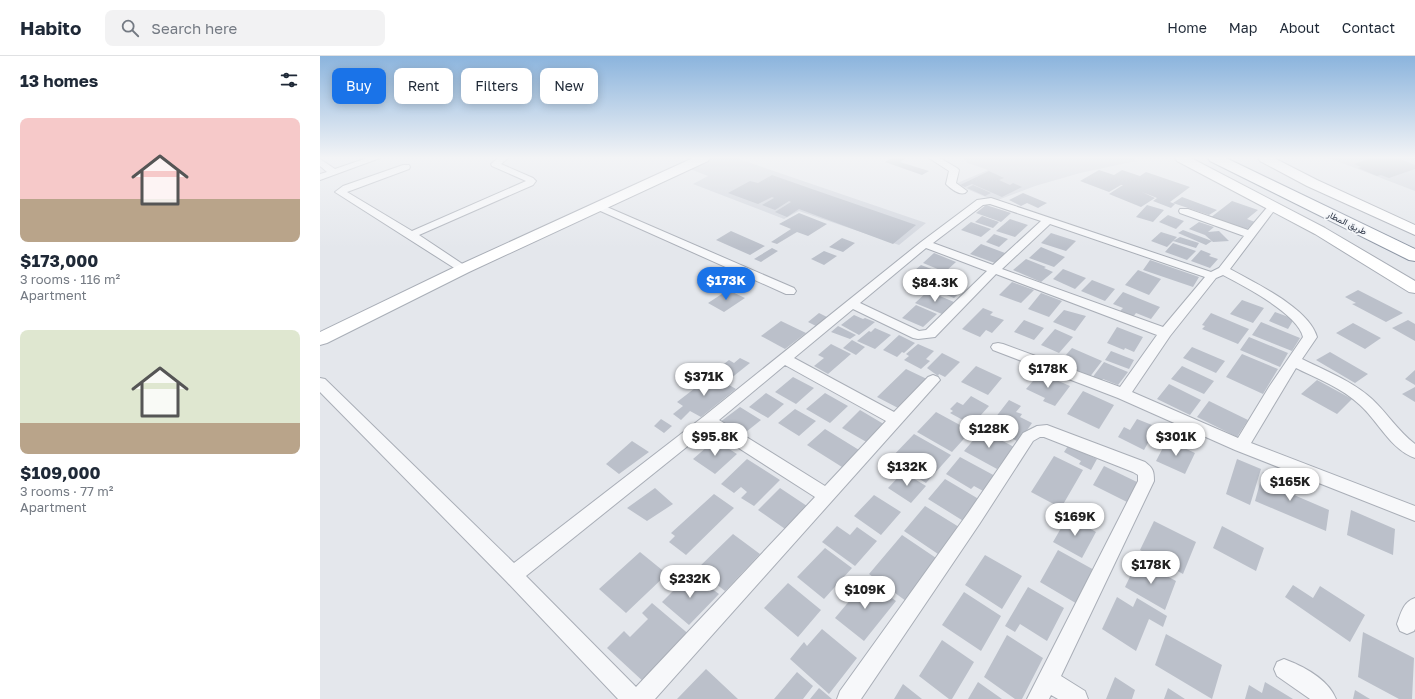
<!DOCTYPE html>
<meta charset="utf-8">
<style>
:root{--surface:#fff;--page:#f2f2f3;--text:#1f2937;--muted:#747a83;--line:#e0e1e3;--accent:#1a73e8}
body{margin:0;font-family:"Golos Text",Vazirmatn,sans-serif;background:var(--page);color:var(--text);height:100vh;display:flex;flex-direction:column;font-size:15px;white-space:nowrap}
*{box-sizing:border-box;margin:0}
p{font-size:13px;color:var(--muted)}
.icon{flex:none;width:22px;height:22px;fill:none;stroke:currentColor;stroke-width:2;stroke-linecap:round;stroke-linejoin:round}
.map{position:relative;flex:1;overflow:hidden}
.sheet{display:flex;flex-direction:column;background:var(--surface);width:320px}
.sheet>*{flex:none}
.top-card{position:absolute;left:12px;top:12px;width:380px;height:36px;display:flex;gap:8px}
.price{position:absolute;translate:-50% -34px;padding:0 9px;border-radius:14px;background:#fff;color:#222;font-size:13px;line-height:26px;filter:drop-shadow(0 1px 2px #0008)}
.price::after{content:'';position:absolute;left:50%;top:24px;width:12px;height:9px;margin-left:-6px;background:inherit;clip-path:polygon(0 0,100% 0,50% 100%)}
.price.selected{background:var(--accent);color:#fff}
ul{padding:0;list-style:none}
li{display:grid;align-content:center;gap:8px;height:212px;padding:0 20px}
li span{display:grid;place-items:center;height:124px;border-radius:8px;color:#555}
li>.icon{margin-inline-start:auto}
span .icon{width:72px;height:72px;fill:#fffc;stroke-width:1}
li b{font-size:17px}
h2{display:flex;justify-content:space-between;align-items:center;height:48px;padding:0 20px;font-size:17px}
.pill{padding:0 14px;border-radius:8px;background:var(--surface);box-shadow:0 2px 10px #0003;font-size:14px;line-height:36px}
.pill.selected{background:var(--accent);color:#fff}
header{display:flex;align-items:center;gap:24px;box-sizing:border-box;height:56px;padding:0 20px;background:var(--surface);border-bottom:1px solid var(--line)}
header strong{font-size:19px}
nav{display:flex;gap:22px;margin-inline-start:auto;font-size:14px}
.search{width:280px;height:36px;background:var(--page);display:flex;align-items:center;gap:10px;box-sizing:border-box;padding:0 14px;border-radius:8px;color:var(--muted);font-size:15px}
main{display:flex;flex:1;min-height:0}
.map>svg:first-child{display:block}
.built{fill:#d2d6de}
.building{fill:#bbc0ca}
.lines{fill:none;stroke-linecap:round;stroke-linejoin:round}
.street-casing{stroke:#a9aeb7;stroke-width:2}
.secondary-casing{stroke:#a9aeb7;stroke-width:2}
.highway-casing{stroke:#8b94a3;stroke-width:2}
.street{fill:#f7f8fa;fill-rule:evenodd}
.secondary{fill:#fff;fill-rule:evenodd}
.highway{fill:#fff;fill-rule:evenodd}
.labels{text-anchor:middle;stroke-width:3.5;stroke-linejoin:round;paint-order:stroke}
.far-street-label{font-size:9px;fill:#2b3445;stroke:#f4f6f9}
</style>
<header>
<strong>Habito</strong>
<div class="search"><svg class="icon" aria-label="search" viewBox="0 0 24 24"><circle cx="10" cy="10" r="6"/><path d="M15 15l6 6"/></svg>Search here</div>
<nav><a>Home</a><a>Map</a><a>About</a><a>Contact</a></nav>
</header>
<main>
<section class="sheet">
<h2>13 homes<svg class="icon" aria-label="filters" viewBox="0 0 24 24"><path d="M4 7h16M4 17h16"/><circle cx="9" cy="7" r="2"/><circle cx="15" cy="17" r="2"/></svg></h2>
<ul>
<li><span style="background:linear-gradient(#f6c9c9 65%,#b9a48a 0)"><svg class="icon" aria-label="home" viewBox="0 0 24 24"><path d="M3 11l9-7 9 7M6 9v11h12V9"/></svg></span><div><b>$173,000</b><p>3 rooms · 116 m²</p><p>Apartment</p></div></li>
<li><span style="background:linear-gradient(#dfe7d0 75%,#b9a48a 0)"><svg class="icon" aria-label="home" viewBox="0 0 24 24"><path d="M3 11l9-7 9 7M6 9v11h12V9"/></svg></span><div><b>$109,000</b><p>3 rooms · 77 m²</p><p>Apartment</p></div></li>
</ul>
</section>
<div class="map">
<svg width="1095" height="643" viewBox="0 0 1095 643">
<rect width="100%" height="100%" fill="#e4e7ec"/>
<!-- built -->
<path class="built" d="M393 102H416L606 167 579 189 479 155 464 163 373 128 388 120 370 113Z
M642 102H812L816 105 760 117 715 130 675 145 635 128 668 114 648 107Z
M1009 102H1095V135Z"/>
<!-- building -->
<path class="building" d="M572 102H586L580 106 609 115 602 119 565 106Z
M1052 102H1077L1095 109V113L1069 122 1061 119 1057 120 1038 112 1041 111 1034 108Z
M779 114 794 119 802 114 820 120 826 116 870 131 850 146 855 148 851 152 833 145 837 142 822 136 835 142 821 151 789 138 803 129H801L789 136 760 125Z
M669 115 684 122 679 124 690 129 693 127 702 131 682 141 652 128 645 131 640 129Z
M452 119 489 132 596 169 573 188 479 153 467 161 455 156 471 146 469 145 455 154 442 149 454 142 452 141 438 148 408 137 430 125 438 127Z
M653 129 671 137 665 140 647 132Z
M703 137 727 147 718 152 707 147 701 150 689 144Z
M862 141 897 154 889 159 853 147Z
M912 145 938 154 927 163 935 166 925 175 890 162Z
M666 149 691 157 681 166 656 157Z
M827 149 844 154 833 166 816 161Z
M479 157 507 168 488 180 477 176 457 188 451 186 471 173 459 168Z
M848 159 864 165 856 173 839 166Z
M662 160 679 166 673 172 655 166Z
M690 163 708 169 695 181 676 175Z
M651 166 671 173 661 181 641 174Z
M879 166 894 171 888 176 899 175 909 185 893 186 885 179 869 173Z
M863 174 892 185 886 189 858 177Z
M411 175 445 190 430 199 396 184Z
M841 176 857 181 847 191 831 185Z
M731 177 756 185 746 195 721 187Z
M674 178 688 183 679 191 666 186Z
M860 181 879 187 876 192 853 185Z
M522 182 535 187 523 196 509 191Z
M853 187 876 195 867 204 845 196Z
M661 188 685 197 675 207 650 198Z
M721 191 745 201 734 211 709 202Z
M452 192 458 195 441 206 434 203Z
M881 194 891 198 889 200 898 203 890 212 871 205Z
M504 195 517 200 504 209 491 203Z
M614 197 636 206 625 216 603 207Z
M706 203 726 211 724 212 733 216 721 226 693 214Z
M830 204 879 221 873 231 823 214Z
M601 209 622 217 610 228 601 225 598 227 590 224 593 221 589 219Z
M743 213 766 222 755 233 733 223Z
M818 214 841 223 829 239 805 229Z
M619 222 629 226 632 223 641 227 639 229 645 232 634 242 609 232Z
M772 224 795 233 785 245 761 235Z
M692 226 714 234 701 247 679 239Z
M408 234 425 242 404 256 388 247Z
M1038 234 1083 257 1066 266 1032 248 1036 247 1025 241Z
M608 235 634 246 622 258 595 247Z
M803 236 840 251 831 263 816 257 813 261 800 255 803 252 793 248Z
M721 237 742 245 729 261 708 253Z
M922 244 944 252 933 267 910 258Z
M596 249 617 258 603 271 582 262Z
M663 252 673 256 670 259 684 264 672 277 666 274 660 281 642 273Z
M744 254 766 260 755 275 733 266Z
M955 256 974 263 968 273 949 265Z
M499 257 509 262 498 271 488 266Z
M891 257 929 273 918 288 882 273 885 270 882 269Z
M534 259 543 263 545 262 555 266 539 279 521 269Z
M704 264 724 272 714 284 694 276Z
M1088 264 1095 268V285L1072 272Z
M461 265 486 277 465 293 441 280Z
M941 266 980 282 972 295 932 279Z
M1033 267 1061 282 1045 293 1016 277Z
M518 270 536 279 530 283 511 276Z
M797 271 823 281 814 296 805 292 804 294 787 287Z
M555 272 571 279 555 293 537 285 549 275 551 276Z
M735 273 753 281 739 297 721 289Z
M579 279 595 287 584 297 582 296 577 301 563 294Z
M929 281 968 297 960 311 920 294Z
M532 284 545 291 536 299 523 292Z
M511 288 531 298 508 318 494 310 504 302 498 299Z
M598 288 614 295 606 303 610 305 601 313 584 304 589 300 586 298Z
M872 291 905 305 896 317 863 302Z
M752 292 782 305 769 322 738 308Z
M791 295 814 304 809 313 785 304Z
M1010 296 1048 318 1035 327 996 304Z
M622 297 640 306 625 321 619 318 618 320 607 312Z
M922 298 958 313 943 338 906 321Z
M420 302 430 307 410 323 396 314 409 304 414 307Z
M784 306 808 316 798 329 783 323 780 326 772 322Z
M656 310 682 322 668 339 641 326Z
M862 310 894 325 884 338 851 323Z
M586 313 609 324 580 353 557 341Z
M1095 314V329L1085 323Z
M720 317 750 330 735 350 723 345 725 342 706 333Z
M392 319 416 333 381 361 370 355 361 364 353 358 363 350 357 346Z
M473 321 494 332 476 348 455 336Z
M997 324 1032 343 1017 358 981 338Z
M849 328 881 344 870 359 837 343Z
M1095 331V346L1082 338Z
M763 335 794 349 779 373 747 358Z
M446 337 464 348 448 362 429 351Z
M505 337 528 350 510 367 486 353Z
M651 340 669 350 652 369 630 357 633 355 630 353 637 346 643 349Z
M689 344 701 350 696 356 702 358 700 361 712 367 699 386 668 371Z
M889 345 928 364 917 381 877 361Z
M420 351 441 364 421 380 400 366Z
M475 353 496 365 479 380 458 367Z
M540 354 567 370 550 388 522 372Z
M616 356 651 375 632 396 597 376Z
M341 363 352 370 344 377 334 370Z
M817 363 837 371 824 394 798 381 804 371 810 374Z
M505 373 539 394 522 411 487 389Z
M662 374 694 391 677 413 644 395Z
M594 378 631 399 606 427 569 404Z
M395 384 417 398 395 418 373 403Z
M847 384 875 397 865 418 836 405Z
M312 385 329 396 299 418 286 408Z
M748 390 777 403 771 414 759 408 761 405 744 396Z
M734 400 763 414 741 452 711 436Z
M640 401 677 421 665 436 654 430 651 433 626 418Z
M427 403 460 424 434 450 421 442 427 436 421 431 414 437 401 428Z
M917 403 941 413 930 449 906 438Z
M784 410 817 426 807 446 773 429Z
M583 416 606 430 591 447 568 432Z
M943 416 976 429 974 439 1009 454 1006 475 935 445Z
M625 423 662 445 645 466 608 443Z
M335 432 353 448 327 465 307 452Z
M460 432 490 452 468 475 438 454Z
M394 438 414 452 366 499 349 486 355 480 351 477Z
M554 439 581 456 561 479 534 460Z
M605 450 639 471 618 498 584 475Z
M1031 454 1075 473 1073 499 1027 479Z
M748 460 776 476 762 502 733 486Z
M834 465 876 486 863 518 820 494Z
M517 470 530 479 537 471 557 485 535 510 502 486Z
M902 470 944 492 936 515 893 492Z
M413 478 440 498 405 535 377 513Z
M582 479 619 504 586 545 549 518Z
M505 492 532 512 504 543 477 521Z
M738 494 776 515 759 549 720 526Z
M320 496 347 518 306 557 279 533Z
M665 499 702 520 682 553 645 529Z
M818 504 856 525 845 554 805 531Z
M371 517 399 538 369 569 342 546Z
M547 524 576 545 544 585 515 562Z
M468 527 501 554 478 581 444 552Z
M973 529 993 542 1000 530 1045 559 1030 586 965 541Z
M708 531 744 552 727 585 700 568 695 576 685 570Z
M644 536 681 560 661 595 622 569Z
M797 541 813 551 817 542 847 560 843 571 829 563 816 595 782 573Z
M332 547 371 580 326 628 287 592 304 575 310 581 328 563 322 557Z
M502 573 537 602 509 638 470 603 484 586 487 590Z
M1043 576 1094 602 1092 643H1079L1038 621Z
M846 578 902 609 892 643 835 609Z
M687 579 723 602 702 643H695L664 621Z
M622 584 654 606 632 643H629L599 620Z
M386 613 418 643H357Z
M477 616 493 630 483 643H454Z
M795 621 815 634 812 643H786Z
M658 626 682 643H648Z
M945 626 973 643H925L929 629 942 637Z
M583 628 602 643H574Z
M499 632 512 643H490Z
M848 632 865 643H844Z
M1035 634 1050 643H1033Z"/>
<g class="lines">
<!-- street casing -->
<g class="street-casing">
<path id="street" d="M47 102H60L0 124V118L7 116 0 110V103L15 113Z
M178 102H188L181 108 213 122 216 125 213 129 99 179 147 211 149 213 147 215H139L15 136 23 130 83 109H89L90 111 89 113 27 136 92 175 206 125 172 110 171 108Z
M609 102H620L637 112 639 114 636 127 647 135 645 137C639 139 631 133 626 128L629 115Z
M671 142 891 216 899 212 924 180 860 157 859 155 860 153H868L928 174 950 148H956L958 150 956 152 910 213C935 227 989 252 997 281L982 303C1006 315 1032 325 1052 343 1067 357 1078 375 1095 388V402C1071 394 1058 365 1040 349 1022 332 998 323 976 312L931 387 1095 450V465L915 394 798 342 673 294 671 291 673 288 678 287 683 288 800 331 837 279 676 218 615 281 598 283 593 282 533 253 474 302 574 356 608 321 613 319 618 321 620 324 335 643H298L186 525 0 336V322L5 323 194 507 383 361 601 186 657 144ZM670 148 721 165 673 209 613 187 663 149ZM730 168 885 221 843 271 682 213ZM606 192 667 215 606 274 599 275 595 273 540 247ZM903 219C924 230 978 258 983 281L949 331 918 382 812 336 850 280 896 222ZM465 309 566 365 505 430 399 364ZM389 373 495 441 316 631 206 520Z
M280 148 474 232 476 235 474 238H466L276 153 275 151 276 149Z
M727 369 825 406C833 412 834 415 834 425L741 620 765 635 768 643H738L731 639 729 643H707L818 425V419L813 416 724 381H720L713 385 660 467 541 643H517L520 635 648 457 703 377 717 370Z
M1095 542V573L1094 575 1087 578 1080 575 1077 568C1081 557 1083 546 1095 542Z
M964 603C983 610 1008 623 1016 643H990L957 620 954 613 957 606Z"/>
</g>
<!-- secondary casing -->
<g class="secondary-casing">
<path id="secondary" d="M373 102H390L388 105 149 216 7 287 0 289V276L137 210Z
M855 102H871L1005 172 1095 225V237L1089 236 995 178 857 105Z
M938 102H954L997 124 1095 169V179L987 130 940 105Z"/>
</g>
<!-- highway casing -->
<g class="highway-casing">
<path id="highway" d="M888 102H906L1095 193V205L1089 204 890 105Z"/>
</g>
<!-- street -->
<use href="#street" class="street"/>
<!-- secondary -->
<use href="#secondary" class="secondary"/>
<!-- highway -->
<use href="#highway" class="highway"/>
</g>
<!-- sky -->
<linearGradient id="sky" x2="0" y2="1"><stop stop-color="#8bb4dd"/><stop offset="0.53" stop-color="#f3f4f6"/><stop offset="1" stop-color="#f3f4f6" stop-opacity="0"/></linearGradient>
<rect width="1095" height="192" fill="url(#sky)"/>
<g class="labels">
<!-- far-street labels -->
<g class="far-street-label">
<text transform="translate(1027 167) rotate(26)" y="3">طريق المطار</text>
</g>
</g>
</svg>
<b class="price selected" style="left:406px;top:245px">$173K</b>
<b class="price" style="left:615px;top:247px">$84.3K</b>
<b class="price" style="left:728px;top:333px">$178K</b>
<b class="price" style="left:384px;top:341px">$371K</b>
<b class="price" style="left:669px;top:393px">$128K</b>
<b class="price" style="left:395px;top:401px">$95.8K</b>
<b class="price" style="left:856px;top:401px">$301K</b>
<b class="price" style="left:587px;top:431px">$132K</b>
<b class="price" style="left:970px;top:446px">$165K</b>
<b class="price" style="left:755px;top:481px">$169K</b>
<b class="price" style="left:831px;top:529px">$178K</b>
<b class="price" style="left:370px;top:543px">$232K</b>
<b class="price" style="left:545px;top:554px">$109K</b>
<div class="top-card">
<a class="pill selected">Buy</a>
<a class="pill">Rent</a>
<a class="pill">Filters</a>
<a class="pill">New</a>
</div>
</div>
</main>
